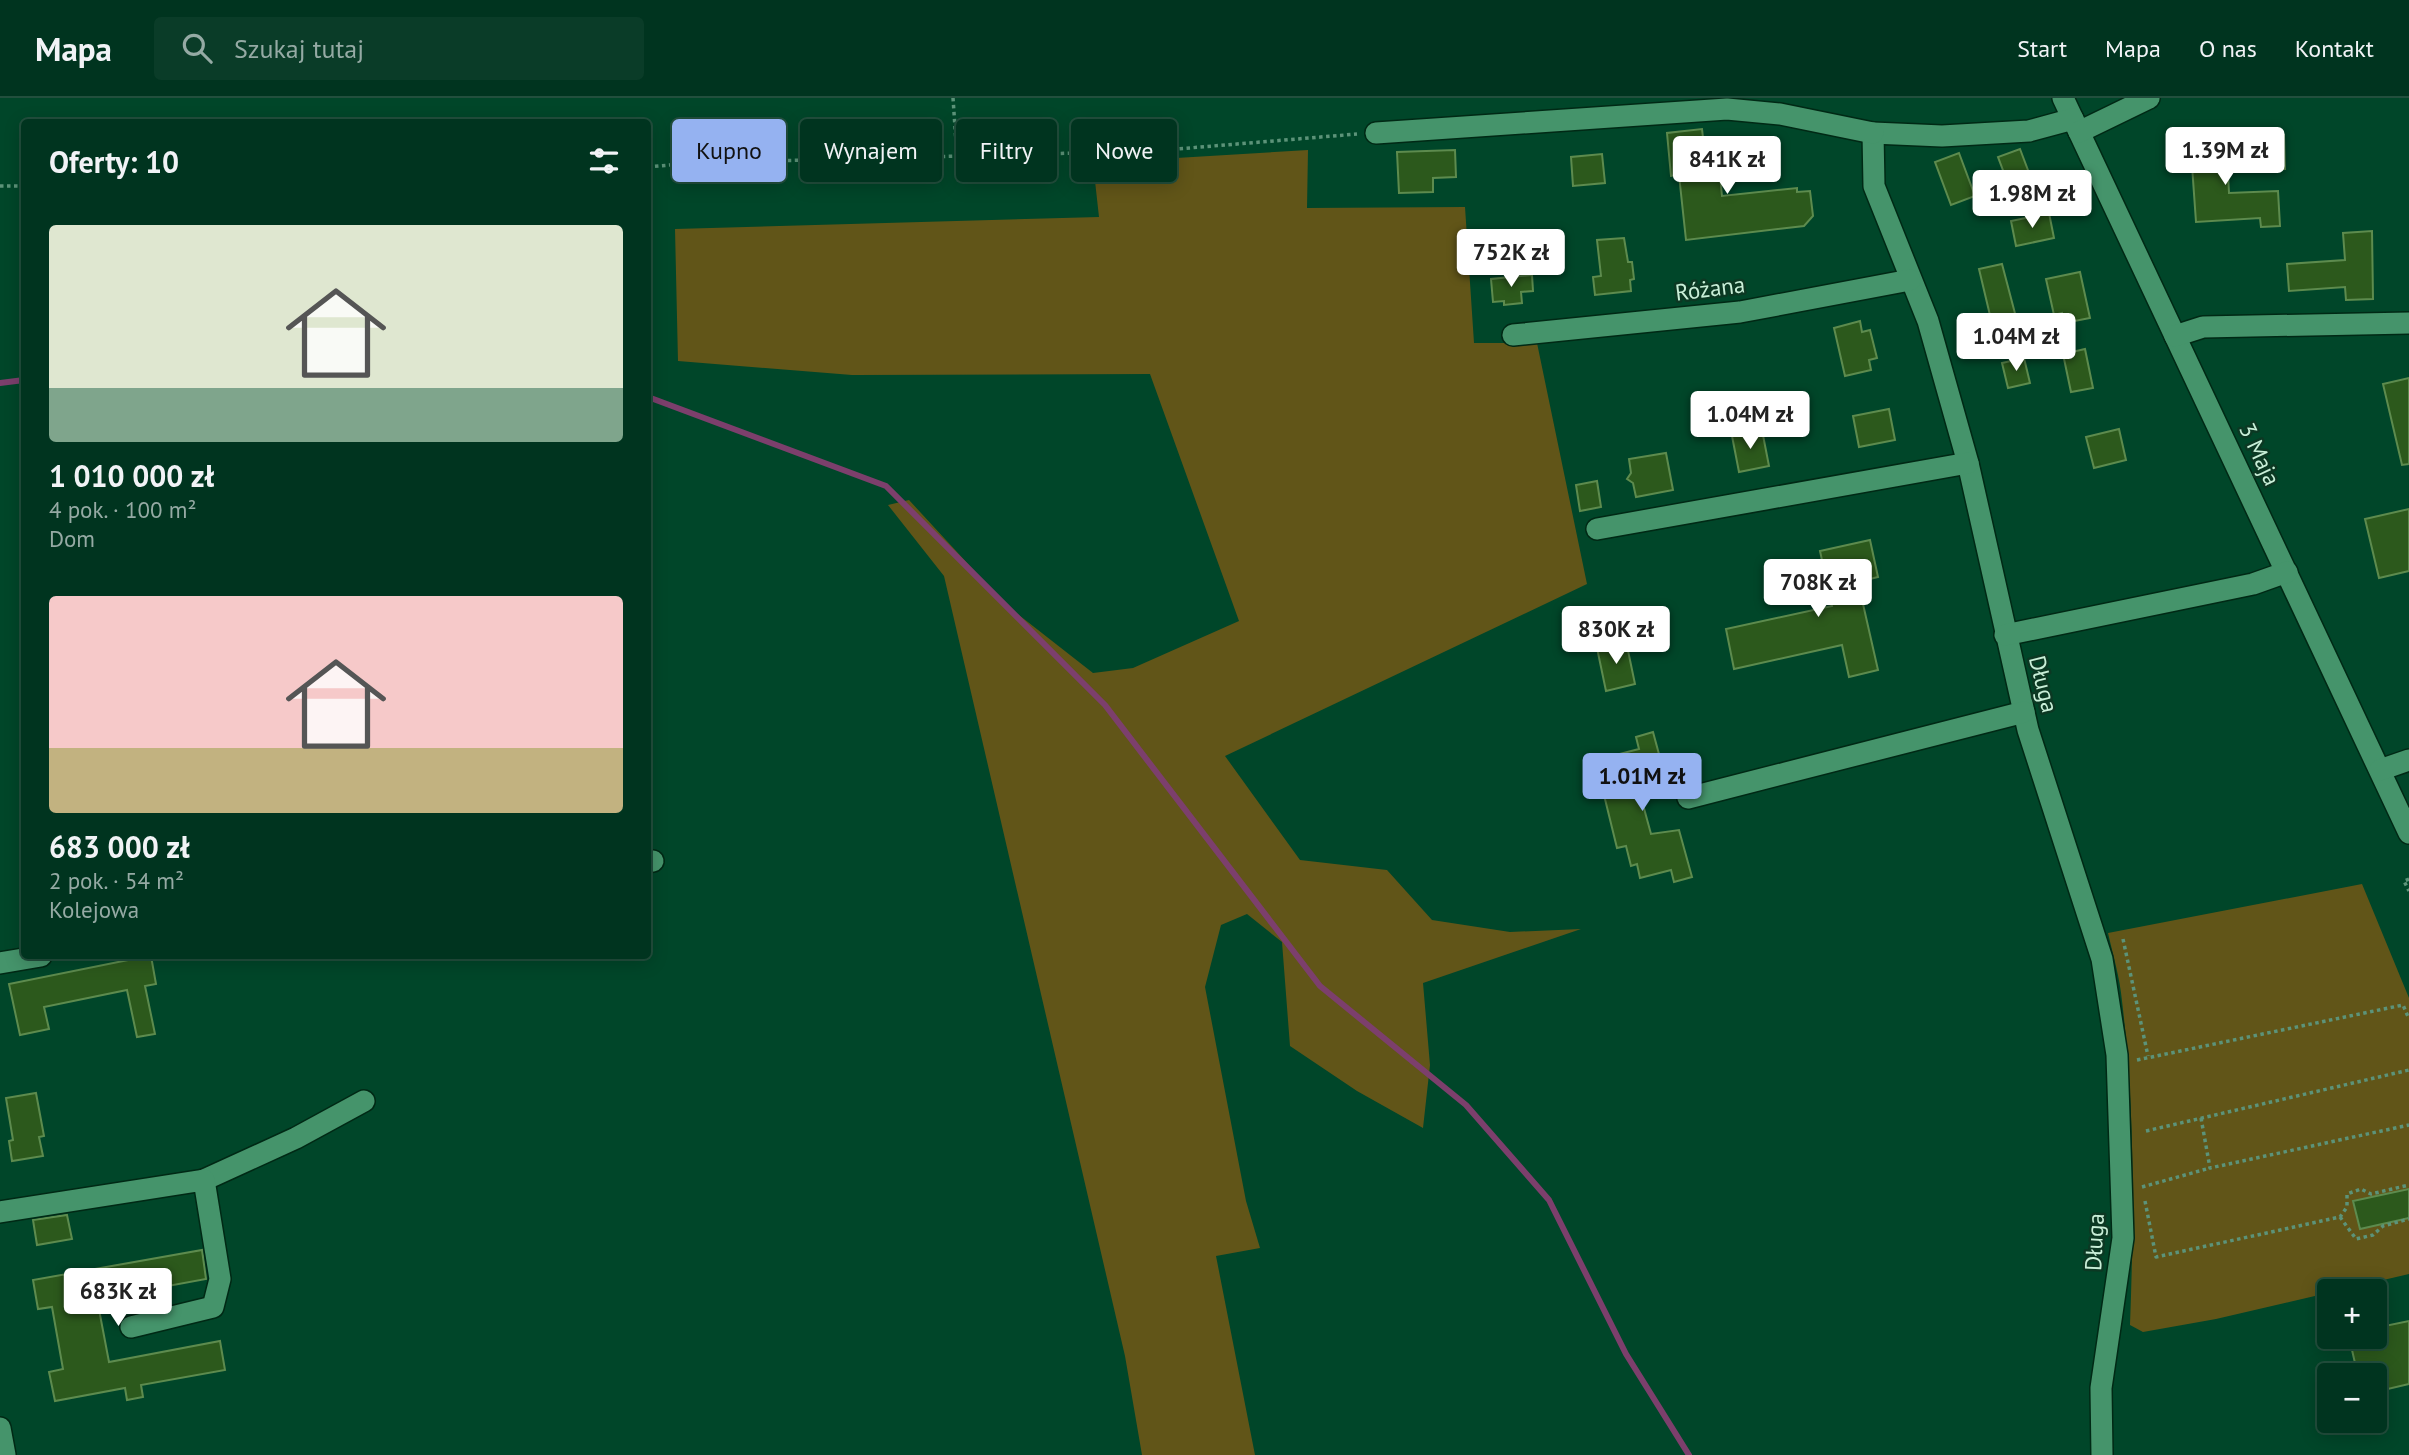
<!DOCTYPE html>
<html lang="pl">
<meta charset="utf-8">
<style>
:root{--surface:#00341f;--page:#0a3c28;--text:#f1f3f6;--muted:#95aaa4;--line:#224f3d;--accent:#95b2f1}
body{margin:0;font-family:"PT Sans",sans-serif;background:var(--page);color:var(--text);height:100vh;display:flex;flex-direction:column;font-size:26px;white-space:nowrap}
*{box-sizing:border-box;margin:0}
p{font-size:23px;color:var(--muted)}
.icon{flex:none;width:38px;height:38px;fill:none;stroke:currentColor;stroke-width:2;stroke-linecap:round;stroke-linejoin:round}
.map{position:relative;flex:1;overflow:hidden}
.panel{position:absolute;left:21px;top:21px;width:630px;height:840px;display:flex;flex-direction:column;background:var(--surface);border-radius:7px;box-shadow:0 4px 18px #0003,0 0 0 2px var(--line)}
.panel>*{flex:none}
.hud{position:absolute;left:672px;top:21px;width:665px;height:63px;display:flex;gap:14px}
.buttons{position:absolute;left:2317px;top:1181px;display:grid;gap:14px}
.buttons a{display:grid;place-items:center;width:70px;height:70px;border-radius:7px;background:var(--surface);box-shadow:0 4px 18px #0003,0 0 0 2px var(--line);font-size:35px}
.price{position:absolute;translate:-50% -60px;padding:0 16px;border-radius:7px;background:#fff;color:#222;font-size:23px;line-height:46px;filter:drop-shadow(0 2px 4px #0008)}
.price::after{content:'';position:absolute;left:50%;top:42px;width:21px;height:16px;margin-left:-10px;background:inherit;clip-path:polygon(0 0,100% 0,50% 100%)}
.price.on{background:var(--accent);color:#111}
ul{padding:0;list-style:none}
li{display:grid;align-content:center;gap:14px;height:371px;padding:0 28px}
li span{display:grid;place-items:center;height:217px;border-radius:7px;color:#555}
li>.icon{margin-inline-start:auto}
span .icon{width:126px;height:126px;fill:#fffc;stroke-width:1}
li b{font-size:30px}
h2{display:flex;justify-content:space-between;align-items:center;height:84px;padding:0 28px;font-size:30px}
.chip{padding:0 24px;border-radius:7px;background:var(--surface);box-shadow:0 4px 18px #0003,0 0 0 2px var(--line);font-size:24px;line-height:63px}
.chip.on{background:var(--accent);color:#111}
header{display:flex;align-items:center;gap:42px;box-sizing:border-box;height:98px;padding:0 35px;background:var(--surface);border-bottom:2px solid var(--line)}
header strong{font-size:33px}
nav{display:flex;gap:38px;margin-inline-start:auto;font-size:24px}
.search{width:490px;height:63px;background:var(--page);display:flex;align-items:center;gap:18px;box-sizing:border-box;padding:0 24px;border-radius:7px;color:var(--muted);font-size:26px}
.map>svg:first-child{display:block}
.green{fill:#615518}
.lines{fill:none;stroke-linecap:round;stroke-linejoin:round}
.stream{stroke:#7c3f6c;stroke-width:6}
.building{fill:#2c591c;stroke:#5d8b4e;stroke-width:2}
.minor-casing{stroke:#002915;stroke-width:24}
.path{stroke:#5c9379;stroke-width:3.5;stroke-dasharray:3.5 3.5;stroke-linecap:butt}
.minor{stroke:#45946b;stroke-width:21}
.labels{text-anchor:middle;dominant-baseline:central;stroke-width:5;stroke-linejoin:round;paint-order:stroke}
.street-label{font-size:23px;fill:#c9efd8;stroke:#0c3823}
</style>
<header>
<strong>Mapa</strong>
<div class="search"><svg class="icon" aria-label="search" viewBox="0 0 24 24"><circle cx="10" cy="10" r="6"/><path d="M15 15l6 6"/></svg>Szukaj tutaj</div>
<nav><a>Start</a><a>Mapa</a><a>O nas</a><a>Kontakt</a></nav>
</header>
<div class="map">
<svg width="2409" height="1357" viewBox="0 0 2409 1357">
<rect width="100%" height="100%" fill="#004629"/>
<g class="green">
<path d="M1308,52L1307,110L1465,109L1474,245H1537L1587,486L1225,658L1300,762L1387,772L1432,822L1510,834L1581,831L1423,885L1430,967L1423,1030L1357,993L1290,948L1282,844L1247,816L1221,827L1205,889L1246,1103L1260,1150L1216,1158L1255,1357H1142L1125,1258L944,478L888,407L909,402L1005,506L1093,575L1133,570L1239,523L1150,276L852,277L678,263L675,131L1099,119L1093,65Z"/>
<path d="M2362,786L2409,900V1176L2216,1221L2143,1234L2130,1227C2134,1119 2135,1010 2122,903C2120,880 2113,857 2108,835Z"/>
</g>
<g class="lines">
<g class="stream">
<path d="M0,285L24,282"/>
<path d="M648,299L886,388L1105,607L1320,888L1466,1007L1549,1102L1626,1256L1689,1357"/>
</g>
</g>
<g class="building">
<path d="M1702,31L1705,57L1718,56L1722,98L1797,90V94L1810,93L1813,118L1804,128L1686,142L1679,77L1671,78L1667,35Z"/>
<path d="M2226,36L2229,95L2278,93L2280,128L2261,129L2260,120L2196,124L2190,39Z"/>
<path d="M2284,37L2285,71L2265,72L2263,38Z"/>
<path d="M2020,51L2034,88L2012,96L1998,59Z"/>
<path d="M1455,52L1456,79L1433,80V94L1399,95L1397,54Z"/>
<path d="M1959,55L1975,98L1951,107L1935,64Z"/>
<path d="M1602,56L1605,85L1573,88L1571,59Z"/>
<path d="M2049,115L2054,140L2016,148L2011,123Z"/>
<path d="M2372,133L2373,201L2346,202L2345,189L2289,193L2287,166L2345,162L2343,135Z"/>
<path d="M1624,140L1628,164H1632L1634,181L1630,182L1631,193L1595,197L1593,179L1601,178L1597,142Z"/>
<path d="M2002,166L2017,223L1993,230L1979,171Z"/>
<path d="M2080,174L2090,220L2064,225L2062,215L2054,217L2046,181Z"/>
<path d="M1532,177L1533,193L1521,194L1522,205L1504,207V203L1493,204L1491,181Z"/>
<path d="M1860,223L1862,234L1870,232L1877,260L1869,262L1871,272L1845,278L1834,230Z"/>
<path d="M2085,251L2093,290L2071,294L2063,256Z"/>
<path d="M2024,260L2030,285L2008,290L2002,265Z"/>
<path d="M2409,280V366L2402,367L2383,286Z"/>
<path d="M1889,311L1895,342L1859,349L1853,318Z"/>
<path d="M2119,331L2126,362L2094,370L2086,339Z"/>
<path d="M1762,332L1769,368L1739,374L1732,338Z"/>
<path d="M1666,355L1673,392L1636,399L1633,385L1627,381L1631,375L1629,361Z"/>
<path d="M1597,383L1601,409L1580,413L1576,387Z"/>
<path d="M2409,411V473L2379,480L2365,421Z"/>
<path d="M1870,442L1878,479L1858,484L1878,572L1849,579L1842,547L1734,571L1726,531L1832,508L1820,453Z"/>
<path d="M1626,543L1635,586L1606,593L1597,550Z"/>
<path d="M1653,634L1666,682L1639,692L1651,736L1679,732L1692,779L1674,784L1671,772L1640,780L1637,766L1631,768L1626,748L1617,750L1604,697L1612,695L1606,674L1612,673L1608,659L1639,651L1636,639Z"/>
<path d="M148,858H151L156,886L145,888L155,936L137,939L127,892L44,909L49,931L20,937L9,886Z"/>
<path d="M36,995L44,1038L39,1039L43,1058L12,1063L9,1043L13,1042L6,1000Z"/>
<path d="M2409,1091V1120L2360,1131L2353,1103Z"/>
<path d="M67,1117L72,1141L37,1147L33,1122Z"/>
<path d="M202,1152L206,1181L97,1201L109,1264L220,1243L225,1272L141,1287L143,1299L127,1302L125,1290L55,1303L49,1274L63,1271L52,1209L38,1211L33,1182Z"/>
<path d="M2409,1223V1286L2375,1294V1278H2358L2349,1239H2375V1230Z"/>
</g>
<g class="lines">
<g class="minor-casing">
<g id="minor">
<path d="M2063,0L2409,735"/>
<path d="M2073,21L2029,33L1942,38L1873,35L1874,88L1928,223L1968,365L2028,632L2102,861L2117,957L2123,1140L2101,1290L2102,1357"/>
<path d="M2079,34L2149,0"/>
<path d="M1376,35L1727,11L1780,16L1873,35"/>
<path d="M1513,237L1740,214L1910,182"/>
<path d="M2175,238L2203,229L2409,225"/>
<path d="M1597,431L1968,365"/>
<path d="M2005,537L2253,486L2287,474"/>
<path d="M2380,672L2409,662"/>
<path d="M1688,700L2024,614"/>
<path d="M648,764L653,763"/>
<path d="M0,865L41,858"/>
<path d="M204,1082L296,1040L364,1003"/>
<path d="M0,1114L204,1082L220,1181L213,1209L131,1229"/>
<path d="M0,1330L5,1357"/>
</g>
</g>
<g class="path">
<path d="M953,0L957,59"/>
<path d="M648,69L692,65L1153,53L1357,36"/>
<path d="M0,88H24"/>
<path d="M2409,781L2404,783L2409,793"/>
<path d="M2123,841L2148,958"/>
<path d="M2137,962L2403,907L2409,921"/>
<path d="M2201,1020L2210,1070L2409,1027"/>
<path d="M2146,1033L2409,972"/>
<path d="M2142,1089L2210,1070"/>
<path d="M2145,1103L2156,1159L2340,1119L2347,1109V1096L2361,1091L2371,1096L2409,1087"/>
<path d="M2340,1119L2356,1141L2373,1137L2383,1128L2409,1121"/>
</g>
<use href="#minor" class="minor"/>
</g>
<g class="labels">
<g class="street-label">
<text transform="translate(1710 190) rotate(-7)">Różana</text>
<text transform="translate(2260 356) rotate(65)">3 Maja</text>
<text transform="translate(2044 586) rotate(76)">Długa</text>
<text transform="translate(2094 1144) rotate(-87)">Długa</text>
</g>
</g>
</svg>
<div class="buttons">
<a>+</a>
<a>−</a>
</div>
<b class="price" style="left:2225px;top:89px">1.39M zł</b>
<b class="price" style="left:1727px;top:98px">841K zł</b>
<b class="price" style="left:2032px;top:132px">1.98M zł</b>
<b class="price" style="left:1511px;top:191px">752K zł</b>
<b class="price" style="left:2016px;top:275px">1.04M zł</b>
<b class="price" style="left:1750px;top:353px">1.04M zł</b>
<b class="price" style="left:1818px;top:521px">708K zł</b>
<b class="price" style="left:1616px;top:568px">830K zł</b>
<b class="price on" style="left:1642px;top:715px">1.01M zł</b>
<b class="price" style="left:118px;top:1230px">683K zł</b>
<div class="hud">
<a class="chip on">Kupno</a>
<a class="chip">Wynajem</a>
<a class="chip">Filtry</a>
<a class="chip">Nowe</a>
</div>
<section class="panel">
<h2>Oferty: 10<svg class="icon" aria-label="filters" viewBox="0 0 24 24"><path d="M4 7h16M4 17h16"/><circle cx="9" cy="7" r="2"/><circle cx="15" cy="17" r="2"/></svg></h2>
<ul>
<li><span style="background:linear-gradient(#dfe7d0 75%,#7fa58c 0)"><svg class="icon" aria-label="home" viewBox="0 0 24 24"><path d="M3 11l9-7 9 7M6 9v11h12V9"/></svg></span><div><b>1 010 000 zł</b><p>4 pok. · 100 m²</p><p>Dom</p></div></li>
<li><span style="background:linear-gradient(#f6c9c9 70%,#c2b280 0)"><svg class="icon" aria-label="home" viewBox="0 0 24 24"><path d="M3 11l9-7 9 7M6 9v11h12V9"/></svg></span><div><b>683 000 zł</b><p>2 pok. · 54 m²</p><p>Kolejowa</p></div></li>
</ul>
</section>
</div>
